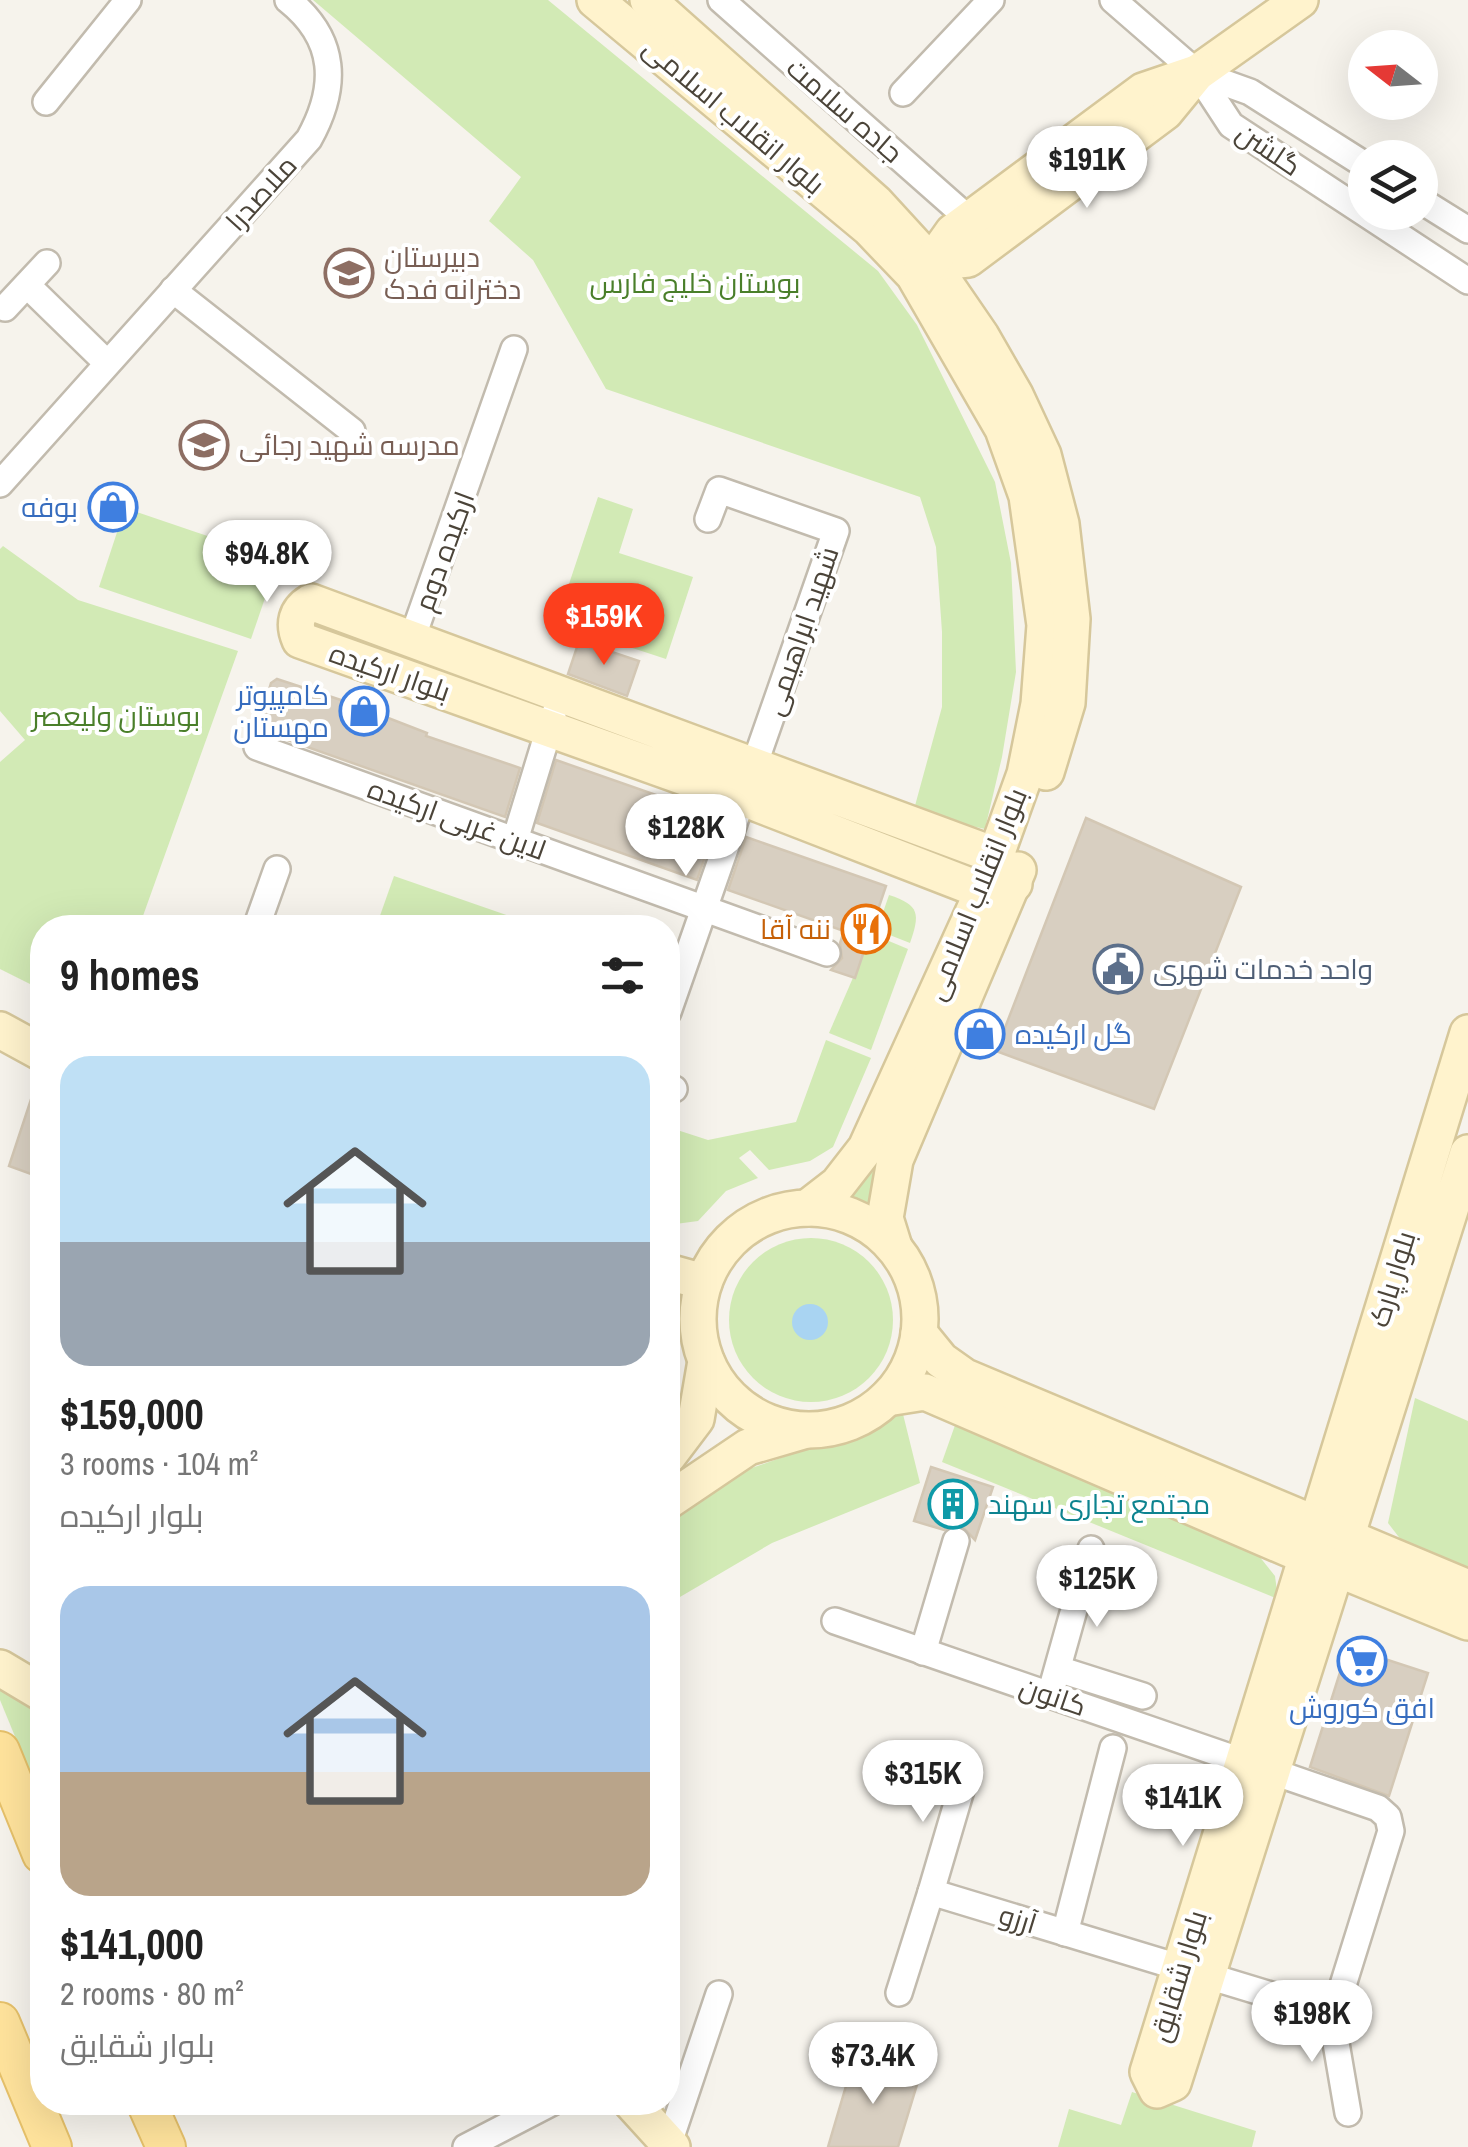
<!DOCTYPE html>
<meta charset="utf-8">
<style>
:root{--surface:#fff;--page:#f6f6f6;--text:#222;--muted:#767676;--accent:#fc3f1d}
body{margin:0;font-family:"Archivo Narrow",Cairo,sans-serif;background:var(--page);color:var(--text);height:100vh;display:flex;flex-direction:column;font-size:38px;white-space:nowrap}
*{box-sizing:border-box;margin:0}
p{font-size:32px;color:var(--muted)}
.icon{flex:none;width:55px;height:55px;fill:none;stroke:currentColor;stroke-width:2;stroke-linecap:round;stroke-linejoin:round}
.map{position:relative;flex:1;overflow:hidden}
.side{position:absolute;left:30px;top:915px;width:650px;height:1200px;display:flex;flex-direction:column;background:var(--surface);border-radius:40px;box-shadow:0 10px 40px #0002}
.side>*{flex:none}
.needle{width:65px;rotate:287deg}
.fabs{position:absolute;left:1348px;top:30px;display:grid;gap:20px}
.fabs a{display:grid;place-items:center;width:90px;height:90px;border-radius:50%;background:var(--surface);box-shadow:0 10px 40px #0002;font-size:50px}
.price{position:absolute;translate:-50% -85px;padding:0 22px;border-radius:35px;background:#fff;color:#222;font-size:32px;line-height:65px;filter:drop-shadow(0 2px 5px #0008)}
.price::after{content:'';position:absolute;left:50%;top:60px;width:30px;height:22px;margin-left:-15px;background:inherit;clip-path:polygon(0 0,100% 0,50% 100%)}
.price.on{background:var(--accent);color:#fff}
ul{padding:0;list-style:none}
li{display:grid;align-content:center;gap:20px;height:530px;padding:0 30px}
li span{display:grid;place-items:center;height:310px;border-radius:30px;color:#555}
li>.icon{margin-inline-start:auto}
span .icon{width:180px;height:180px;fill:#fffc;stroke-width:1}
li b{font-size:42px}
h2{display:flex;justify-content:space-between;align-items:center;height:120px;padding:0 30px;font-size:42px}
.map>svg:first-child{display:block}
.green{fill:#d2eab5}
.water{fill:#a9d4f2}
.building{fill:#d8cfc1;stroke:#d3c7b4;stroke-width:2.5}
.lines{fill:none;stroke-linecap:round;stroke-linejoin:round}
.street-casing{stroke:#c2bbae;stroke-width:30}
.secondary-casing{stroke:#d6c79b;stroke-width:40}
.primary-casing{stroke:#e6c16a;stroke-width:42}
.street{stroke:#fff;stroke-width:25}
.secondary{stroke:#fff3cd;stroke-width:35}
.primary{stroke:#ffe39c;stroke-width:38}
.labels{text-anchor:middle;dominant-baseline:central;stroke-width:8;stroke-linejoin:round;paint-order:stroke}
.street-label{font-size:28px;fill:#4b4439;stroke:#fff}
.education-label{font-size:28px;fill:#785e54;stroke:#fff;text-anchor:start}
.park-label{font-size:28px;fill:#4a7f2a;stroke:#fff}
.shop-label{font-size:28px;fill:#366cbe;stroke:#fff;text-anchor:end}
.food-label{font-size:28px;fill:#c56008;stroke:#fff;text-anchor:end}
.service-label{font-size:28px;fill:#4e5e75;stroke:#fff;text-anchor:start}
.culture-label{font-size:28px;fill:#0d838f;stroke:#fff;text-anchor:start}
</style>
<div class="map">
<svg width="1468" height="2147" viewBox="0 0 1468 2147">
<rect width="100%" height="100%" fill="#f6f3ec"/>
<g class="green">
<path d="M313,0H548L878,271L917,325L995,482L1011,563L1016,672L1002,757L985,829L913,813L942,707V632L936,547L920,497L606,389L533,260L489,221L521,177Z"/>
<path d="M598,497L633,509L619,553L693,577L666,659L556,623Z"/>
<path d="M125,508L278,560L251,639L99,587Z"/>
<path d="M3,546L78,600L238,651L139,927L42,928V990L0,969V762L25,740L0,711V549Z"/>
<path d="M394,876L541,927H376Z"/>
<path d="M889,895C920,905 920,914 910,943L877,930Z"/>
<path d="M872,934L908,949L871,1050L829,1033Z"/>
<path d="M826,1040L871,1058L833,1147L810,1161L769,1170L750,1150L739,1158L758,1178L726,1191L698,1221L668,1225V1127L708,1140L796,1122Z"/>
<path d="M871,1157L883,1162L873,1215L836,1201Z"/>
<circle cx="811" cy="1320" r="82"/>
<path d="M1415,1398L1468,1421V1571L1405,1545L1388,1523Z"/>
<path d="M901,1406L920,1483L772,1543L668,1604V1523L746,1470L843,1436Z"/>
<path d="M959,1414L1247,1541L1275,1576L1278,1599L942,1462Z"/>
<path d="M0,1689L42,1706V1802L0,1700Z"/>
<path d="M1132,2092L1256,2131L1252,2147H1058L1069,2109L1121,2125Z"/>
</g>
<circle class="water" cx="810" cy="1322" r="18"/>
<g class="building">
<path d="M579,641L639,661L627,696L568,674Z"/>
<path d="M277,679L347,702L427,733L426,736L520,768L505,817L262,731L258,726L271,683Z"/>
<path d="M556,760L719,817L697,880L537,823Z"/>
<path d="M1086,818L1241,887L1154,1109L996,1051Z"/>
<path d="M746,837L886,886L855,978L831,970L842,958L840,943L844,931L728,890Z"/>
<path d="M39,1075L42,1076V1178L9,1166Z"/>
<path d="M931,1467L993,1487L975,1540L962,1526H951L944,1530L914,1521Z"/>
<path d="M1348,1647L1428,1673L1389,1796L1310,1767Z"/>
<path d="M854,2059L919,2078L898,2147H828Z"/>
</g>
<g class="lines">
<g class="street-casing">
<g id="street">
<path d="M721,0L970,220"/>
<path d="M1113,0L1197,73L1231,125L1468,281"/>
<path d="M1197,73L1250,92L1365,165"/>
<path d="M903,93L991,0"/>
<path d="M46,102L128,0"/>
<path d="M1420,200L1468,230"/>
<path d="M27,285L107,363"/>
<path d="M173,290L352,431"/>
<path d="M5,308L47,263"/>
<path d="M0,484L309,139C338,87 337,39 288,0"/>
<path d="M412,639L514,349"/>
<path d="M257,747L827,953"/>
<path d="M515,840L553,716"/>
<path d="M256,928L277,869"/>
<path d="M668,1012L836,531L719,490L708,519"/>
<path d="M668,1086L674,1089"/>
<path d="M835,1621L1378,1808L1388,1817L1391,1831L1339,1998L1330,2008L1317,2009L931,1892L899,1993"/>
<path d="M923,1652L956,1541"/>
<path d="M1058,1669L1143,1696"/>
<path d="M1050,1695L1091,1549"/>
<path d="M931,1892L966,1773"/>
<path d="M1065,1933L1113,1748"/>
<path d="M1330,2008L1348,2113"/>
<path d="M669,2143L719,1994"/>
<path d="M466,2147L553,2102"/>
</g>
</g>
<g class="secondary-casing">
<g id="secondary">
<path d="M595,0L869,228L914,275L1003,429L1027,496L1045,625L1039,704L1025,774L983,891L866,1148L838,1184L807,1208"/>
<path d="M648,0L876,203L931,263L981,336L1015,395L1043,455L1061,524L1072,619L1067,703L1046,772"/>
<path d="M931,263L968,259L1165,112L1197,73L1300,0"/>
<path d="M921,270L931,263L953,232L1143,91L1196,73"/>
<path d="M311,602L997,856L1014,884L983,891L743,798L300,640C293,624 296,611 311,602Z"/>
<path d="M0,1030L42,1053"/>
<path d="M1468,1033L1148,2072L1157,2090L1173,2083L1468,1153"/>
<circle cx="809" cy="1319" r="111"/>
<path d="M894,1247L885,1218L895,1160L1018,870"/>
<path d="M668,1272L704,1282"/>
<path d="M919,1333L941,1360L965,1377L1468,1588"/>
<path d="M887,1398L925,1392L1306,1556L1468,1622"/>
<path d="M668,1456L696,1419L706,1361"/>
<path d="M668,1501L748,1447L803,1431"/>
<path d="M0,1668L42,1693"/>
<path d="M631,2102L672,2147"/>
</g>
</g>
<g class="primary-casing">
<g id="primary">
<path d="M0,1751L42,1854"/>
<path d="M0,2022L52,2147"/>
<path d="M146,2102L166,2147"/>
</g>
</g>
<use href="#street" class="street"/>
<use href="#secondary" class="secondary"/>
<use href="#primary" class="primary"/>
</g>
<defs>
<g id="school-ring" transform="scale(2.5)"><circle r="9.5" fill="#fff" stroke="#8d6e63" stroke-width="1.5"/><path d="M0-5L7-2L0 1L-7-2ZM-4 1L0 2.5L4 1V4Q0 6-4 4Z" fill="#8d6e63"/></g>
<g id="shop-ring" transform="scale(2.5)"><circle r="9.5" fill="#fff" stroke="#3f7fe0" stroke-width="1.5"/><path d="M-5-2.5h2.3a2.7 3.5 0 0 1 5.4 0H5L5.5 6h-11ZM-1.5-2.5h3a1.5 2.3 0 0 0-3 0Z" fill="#3f7fe0"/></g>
<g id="restaurant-ring" transform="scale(2.5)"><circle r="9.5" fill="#fff" stroke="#e8710a" stroke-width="1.5"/><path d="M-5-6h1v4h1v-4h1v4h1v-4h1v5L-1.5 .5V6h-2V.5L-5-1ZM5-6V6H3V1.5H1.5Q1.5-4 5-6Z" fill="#e8710a"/></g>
<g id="civic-ring" transform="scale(2.5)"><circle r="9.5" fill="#fff" stroke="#5c6f8a" stroke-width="1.5"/><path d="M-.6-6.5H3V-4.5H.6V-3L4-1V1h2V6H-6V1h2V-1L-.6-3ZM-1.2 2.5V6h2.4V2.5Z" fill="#5c6f8a"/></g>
<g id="building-ring" transform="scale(2.5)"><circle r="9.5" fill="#fff" stroke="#0f9aa8" stroke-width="1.5"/><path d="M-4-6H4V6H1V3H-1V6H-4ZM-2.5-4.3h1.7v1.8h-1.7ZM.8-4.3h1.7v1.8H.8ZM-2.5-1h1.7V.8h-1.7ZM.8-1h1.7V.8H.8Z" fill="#0f9aa8"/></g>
<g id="supermarket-ring" transform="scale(2.5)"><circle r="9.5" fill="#fff" stroke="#3f7fe0" stroke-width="1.5"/><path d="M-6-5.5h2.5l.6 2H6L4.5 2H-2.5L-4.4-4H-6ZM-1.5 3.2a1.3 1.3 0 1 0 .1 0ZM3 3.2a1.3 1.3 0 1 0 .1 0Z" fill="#3f7fe0"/></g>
</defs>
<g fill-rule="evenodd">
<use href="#school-ring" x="349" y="273"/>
<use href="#school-ring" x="204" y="445"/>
<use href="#shop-ring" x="113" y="507"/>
<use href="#shop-ring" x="364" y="711"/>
<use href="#restaurant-ring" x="866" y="929"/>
<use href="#civic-ring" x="1118" y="969"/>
<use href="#shop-ring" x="980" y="1034"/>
<use href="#building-ring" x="953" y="1504"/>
<use href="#supermarket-ring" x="1362" y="1661"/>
</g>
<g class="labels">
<g class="street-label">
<text transform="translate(845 110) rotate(41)">جاده سلامت</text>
<text transform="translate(734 116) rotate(40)">بلوار انقلاب اسلامی</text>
<text transform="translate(1269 149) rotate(34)">گلشن</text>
<text transform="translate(261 193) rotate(-48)">ملاصدرا</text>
<text transform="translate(444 551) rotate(-70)">ارکیده دوم</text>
<text transform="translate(801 631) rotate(-71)">شهید ابراهیمی</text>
<text transform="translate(390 672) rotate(19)">بلوار ارکیده</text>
<text transform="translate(457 819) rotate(20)">لاین غربی ارکیده</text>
<text transform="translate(976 894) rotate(-68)">بلوار انقلاب اسلامی</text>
<text transform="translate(1392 1279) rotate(-73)">بلوار پارک</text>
<text transform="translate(1053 1696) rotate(19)">کانون</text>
<text transform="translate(1018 1919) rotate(17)">آرزو</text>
<text transform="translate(1178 1976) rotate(-73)">بلوار شقایق</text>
</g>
<g class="education-label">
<text x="384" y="257">دبیرستان<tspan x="384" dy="32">دخترانه فدک</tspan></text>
<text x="239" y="445">مدرسه شهید رجائی</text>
</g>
<g class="park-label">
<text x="695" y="283">بوستان خلیج فارس</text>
<text x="116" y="716">بوستان ولیعصر</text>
</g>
<g class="shop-label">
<text x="78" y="507">بوفه</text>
<text x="329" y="695">کامپیوتر<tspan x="329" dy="32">مهستان</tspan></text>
<text x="1015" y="1034" text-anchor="start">گل ارکیده</text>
<text x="1362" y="1708" text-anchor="middle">افق کوروش</text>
</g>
<g class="food-label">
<text x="831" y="929">ننه آقا</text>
</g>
<g class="service-label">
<text x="1153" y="969">واحد خدمات شهری</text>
</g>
<g class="culture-label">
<text x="988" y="1504">مجتمع تجاری سهند</text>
</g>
</g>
</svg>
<div class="fabs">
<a><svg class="needle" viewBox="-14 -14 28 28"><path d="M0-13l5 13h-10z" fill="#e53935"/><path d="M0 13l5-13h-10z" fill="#767676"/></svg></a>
<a><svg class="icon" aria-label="layers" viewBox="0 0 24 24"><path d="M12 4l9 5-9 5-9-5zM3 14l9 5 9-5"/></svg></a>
</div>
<b class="price" style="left:1087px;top:211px">$191K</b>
<b class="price" style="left:267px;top:605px">$94.8K</b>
<b class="price on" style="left:604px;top:668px">$159K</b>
<b class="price" style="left:686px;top:879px">$128K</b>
<b class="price" style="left:1097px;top:1630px">$125K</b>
<b class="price" style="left:923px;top:1825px">$315K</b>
<b class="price" style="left:1183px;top:1849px">$141K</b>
<b class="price" style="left:1312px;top:2065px">$198K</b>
<b class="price" style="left:873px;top:2107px">$73.4K</b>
<section class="side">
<h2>9 homes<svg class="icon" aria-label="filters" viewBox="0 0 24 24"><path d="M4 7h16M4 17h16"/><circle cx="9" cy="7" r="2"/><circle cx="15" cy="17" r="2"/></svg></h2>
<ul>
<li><span style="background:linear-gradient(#bfe0f5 60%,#9aa5b1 0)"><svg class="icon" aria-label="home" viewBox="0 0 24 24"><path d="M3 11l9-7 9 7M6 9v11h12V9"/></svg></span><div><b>$159,000</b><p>3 rooms · 104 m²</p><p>بلوار ارکیده</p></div></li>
<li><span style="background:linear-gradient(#a9c7e8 60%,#b9a48a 0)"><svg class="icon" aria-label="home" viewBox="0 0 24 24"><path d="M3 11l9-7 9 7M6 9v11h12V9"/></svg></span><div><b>$141,000</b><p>2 rooms · 80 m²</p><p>بلوار شقایق</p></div></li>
</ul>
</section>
</div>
